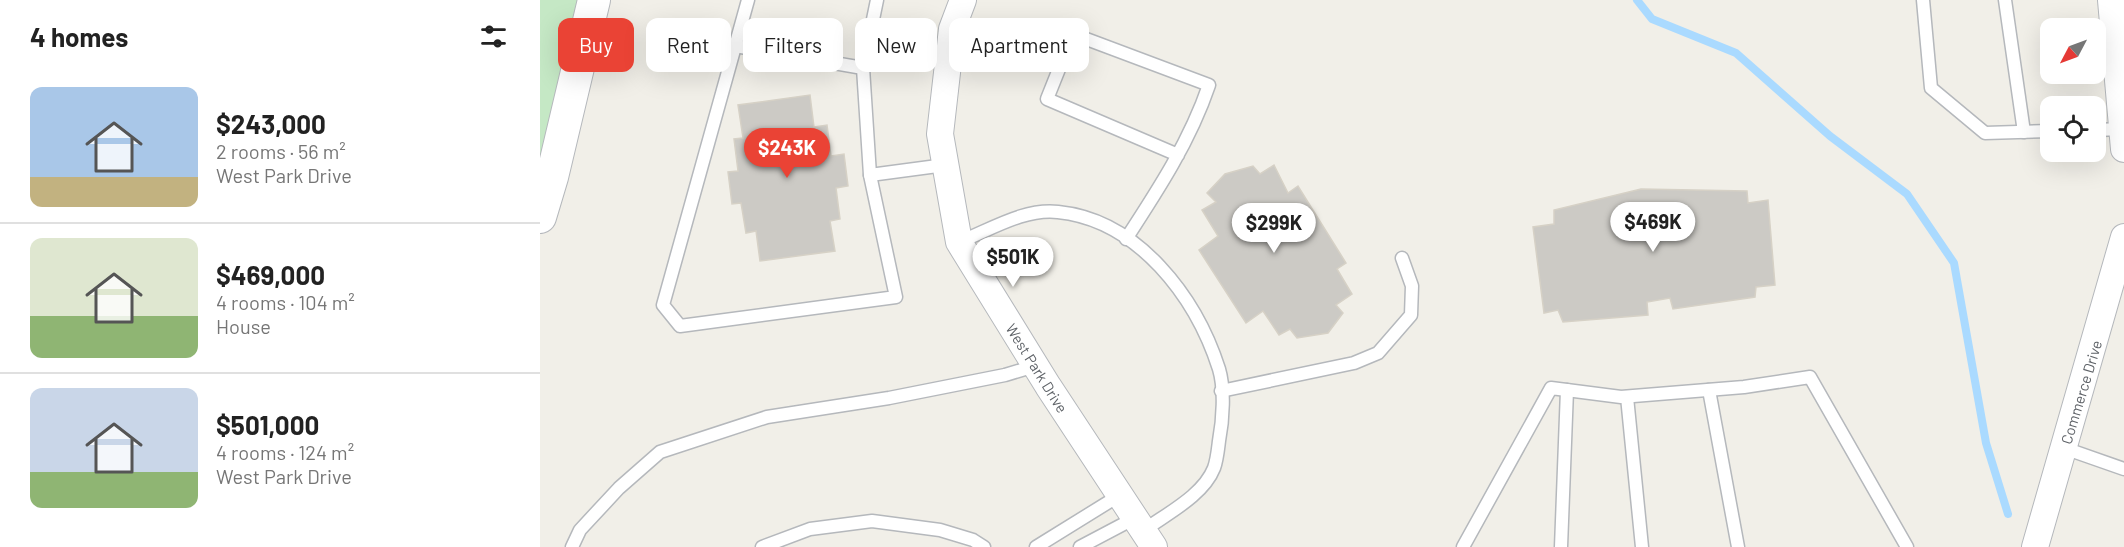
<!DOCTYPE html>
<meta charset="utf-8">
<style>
:root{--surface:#fff;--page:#f2f2f2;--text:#222;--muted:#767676;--line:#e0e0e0;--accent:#ea4335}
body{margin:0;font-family:Barlow,sans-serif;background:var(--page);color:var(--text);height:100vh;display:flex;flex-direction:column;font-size:22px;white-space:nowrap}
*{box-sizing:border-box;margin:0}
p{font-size:20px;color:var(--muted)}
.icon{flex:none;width:33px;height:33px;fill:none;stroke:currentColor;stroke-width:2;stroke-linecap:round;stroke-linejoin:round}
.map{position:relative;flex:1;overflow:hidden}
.drawer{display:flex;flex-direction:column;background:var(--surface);width:540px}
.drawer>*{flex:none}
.hud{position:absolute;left:18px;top:18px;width:570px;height:54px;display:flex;gap:12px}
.needle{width:39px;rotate:229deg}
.buttons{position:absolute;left:1500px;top:18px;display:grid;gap:12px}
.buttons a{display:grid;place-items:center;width:66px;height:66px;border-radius:12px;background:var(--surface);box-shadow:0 6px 24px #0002;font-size:30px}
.price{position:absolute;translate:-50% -51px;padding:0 14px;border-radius:21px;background:#fff;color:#222;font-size:20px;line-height:39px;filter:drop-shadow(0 2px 3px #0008)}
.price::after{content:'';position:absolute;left:50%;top:36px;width:18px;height:14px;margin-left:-9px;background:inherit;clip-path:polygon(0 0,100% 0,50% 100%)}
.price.current{background:var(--accent);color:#fff}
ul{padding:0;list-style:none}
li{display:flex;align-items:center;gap:18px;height:150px;padding:0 30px}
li+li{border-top:2px solid var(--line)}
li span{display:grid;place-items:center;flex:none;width:168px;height:120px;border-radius:12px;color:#555}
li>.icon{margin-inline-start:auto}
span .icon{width:72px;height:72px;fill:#fffc;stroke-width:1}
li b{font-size:26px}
h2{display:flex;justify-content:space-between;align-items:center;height:72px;padding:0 30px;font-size:26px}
.tag{padding:0 21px;border-radius:12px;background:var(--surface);box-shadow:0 6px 24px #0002;font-size:21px;line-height:54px}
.tag.current{background:var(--accent);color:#fff}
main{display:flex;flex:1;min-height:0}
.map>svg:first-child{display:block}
.green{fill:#c5e8c5}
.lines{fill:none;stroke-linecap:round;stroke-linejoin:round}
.stream{stroke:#aadaff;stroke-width:8}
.building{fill:#cccac5;stroke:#d6d1c6;stroke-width:1.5}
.service-casing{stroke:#b5b8bc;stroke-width:15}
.minor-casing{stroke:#b5b8bc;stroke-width:28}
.tertiary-casing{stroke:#b5b8bc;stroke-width:34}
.service{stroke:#fff;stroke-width:12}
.minor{stroke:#fff;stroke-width:26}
.tertiary{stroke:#fff;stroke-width:32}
.labels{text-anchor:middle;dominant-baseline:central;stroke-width:4.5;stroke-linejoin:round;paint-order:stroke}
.street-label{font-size:15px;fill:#5f6368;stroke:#fff}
</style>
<main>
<section class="drawer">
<h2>4 homes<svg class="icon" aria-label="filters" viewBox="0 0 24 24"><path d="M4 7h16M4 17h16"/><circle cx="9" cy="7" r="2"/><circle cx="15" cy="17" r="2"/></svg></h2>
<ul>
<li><span style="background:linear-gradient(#a9c7e8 75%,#c2b280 0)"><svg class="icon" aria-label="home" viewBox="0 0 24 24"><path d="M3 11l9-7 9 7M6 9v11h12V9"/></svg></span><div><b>$243,000</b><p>2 rooms · 56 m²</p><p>West Park Drive</p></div></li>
<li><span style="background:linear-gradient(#dfe7d0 65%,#8fb573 0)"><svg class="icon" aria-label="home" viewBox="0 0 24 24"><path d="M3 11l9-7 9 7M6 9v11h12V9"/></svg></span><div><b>$469,000</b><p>4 rooms · 104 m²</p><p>House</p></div></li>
<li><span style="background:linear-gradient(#c9d6e8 70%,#8fb573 0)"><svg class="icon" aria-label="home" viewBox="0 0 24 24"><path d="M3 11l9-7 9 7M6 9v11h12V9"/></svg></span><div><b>$501,000</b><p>4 rooms · 124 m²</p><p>West Park Drive</p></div></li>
</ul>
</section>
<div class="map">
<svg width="1584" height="547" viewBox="0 0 1584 547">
<rect width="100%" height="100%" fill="#f1efe8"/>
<path class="green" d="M0,0H54L0,223Z"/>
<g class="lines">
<path class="stream" d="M1097,0L1112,19L1196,53L1290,136L1367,194L1414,263L1446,443L1468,514"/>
</g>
<g class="building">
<path d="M270,95L274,127L287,125L291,156L304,154L308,186L296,188L300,219L290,221L295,251L220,261L216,231L206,233L201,203L192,204L188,172L198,171L194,139L203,138L198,105Z"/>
<path d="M734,165L748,193L758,186L806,263L797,269L812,294L796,305L803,313L788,333L757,338L750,329L739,335L723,311L706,323L659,250L678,236L662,210L676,202L667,193L685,174L713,166L720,174Z"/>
<path d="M1101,189L1207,191L1208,203L1228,200L1235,285L1216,287L1215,297L1133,309L1130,298L1107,302L1108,315L1023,322L1018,310L1004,313L993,227L1014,224V210Z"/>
</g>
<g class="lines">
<g class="service-casing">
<g id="service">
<path d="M208,0L123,305L140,326L356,297L330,175L323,68L337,0"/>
<path d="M1383,0L1391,88L1445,133L1510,131"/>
<path d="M1465,0L1484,132"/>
<path d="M195,46L323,68"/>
<path d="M1556,130L1582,129"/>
<path d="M330,175L405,165"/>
<path d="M586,239C618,190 650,141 669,85L533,34L507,99L638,155"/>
<path d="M419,242C450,230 484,208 518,212C598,220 656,297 679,369C685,389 683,420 679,441C678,449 677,460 674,468C663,496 626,514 603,531"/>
<path d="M1169,390L1198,547"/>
<path d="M681,391L814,363L838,353L871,315L872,286L862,258"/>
<path d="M1087,397L1102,547"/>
<path d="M1524,448L1584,469"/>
<path d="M32,547L40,530L79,488L120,452L227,417L349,398L465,375L495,366"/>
<path d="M222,547L270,529L332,521L400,530L433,540L444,547"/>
<path d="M496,547L580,495"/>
<path d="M540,547L595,518"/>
<path d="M923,547L1011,388L1081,397L1204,387L1270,377L1367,547"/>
<path d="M1021,547L1027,390"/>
</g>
</g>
<g class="minor-casing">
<g id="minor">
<path d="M423,0L412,29L400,134L419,242L508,386L614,547"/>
<path d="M1571,0L1584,149"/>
<path d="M1495,547L1584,237"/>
</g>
</g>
<g class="tertiary-casing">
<path id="tertiary" d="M0,217L12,177L54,0"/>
</g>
<use href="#service" class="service"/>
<use href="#minor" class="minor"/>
<use href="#tertiary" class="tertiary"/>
</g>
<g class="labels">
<g class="street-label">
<text transform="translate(497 368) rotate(58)">West Park Drive</text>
<text transform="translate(1541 392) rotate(-73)">Commerce Drive</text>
</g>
</g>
</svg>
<div class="buttons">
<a><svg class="needle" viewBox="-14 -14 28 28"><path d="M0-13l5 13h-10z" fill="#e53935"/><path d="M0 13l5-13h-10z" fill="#767676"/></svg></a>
<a><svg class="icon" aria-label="locate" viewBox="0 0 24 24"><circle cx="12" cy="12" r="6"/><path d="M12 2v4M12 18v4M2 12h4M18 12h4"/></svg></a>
</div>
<b class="price current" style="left:247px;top:179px">$243K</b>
<b class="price" style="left:1113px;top:253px">$469K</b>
<b class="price" style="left:734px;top:254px">$299K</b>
<b class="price" style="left:473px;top:288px">$501K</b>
<div class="hud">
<a class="tag current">Buy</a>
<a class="tag">Rent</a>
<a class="tag">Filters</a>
<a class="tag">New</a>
<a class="tag">Apartment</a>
</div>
</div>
</main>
